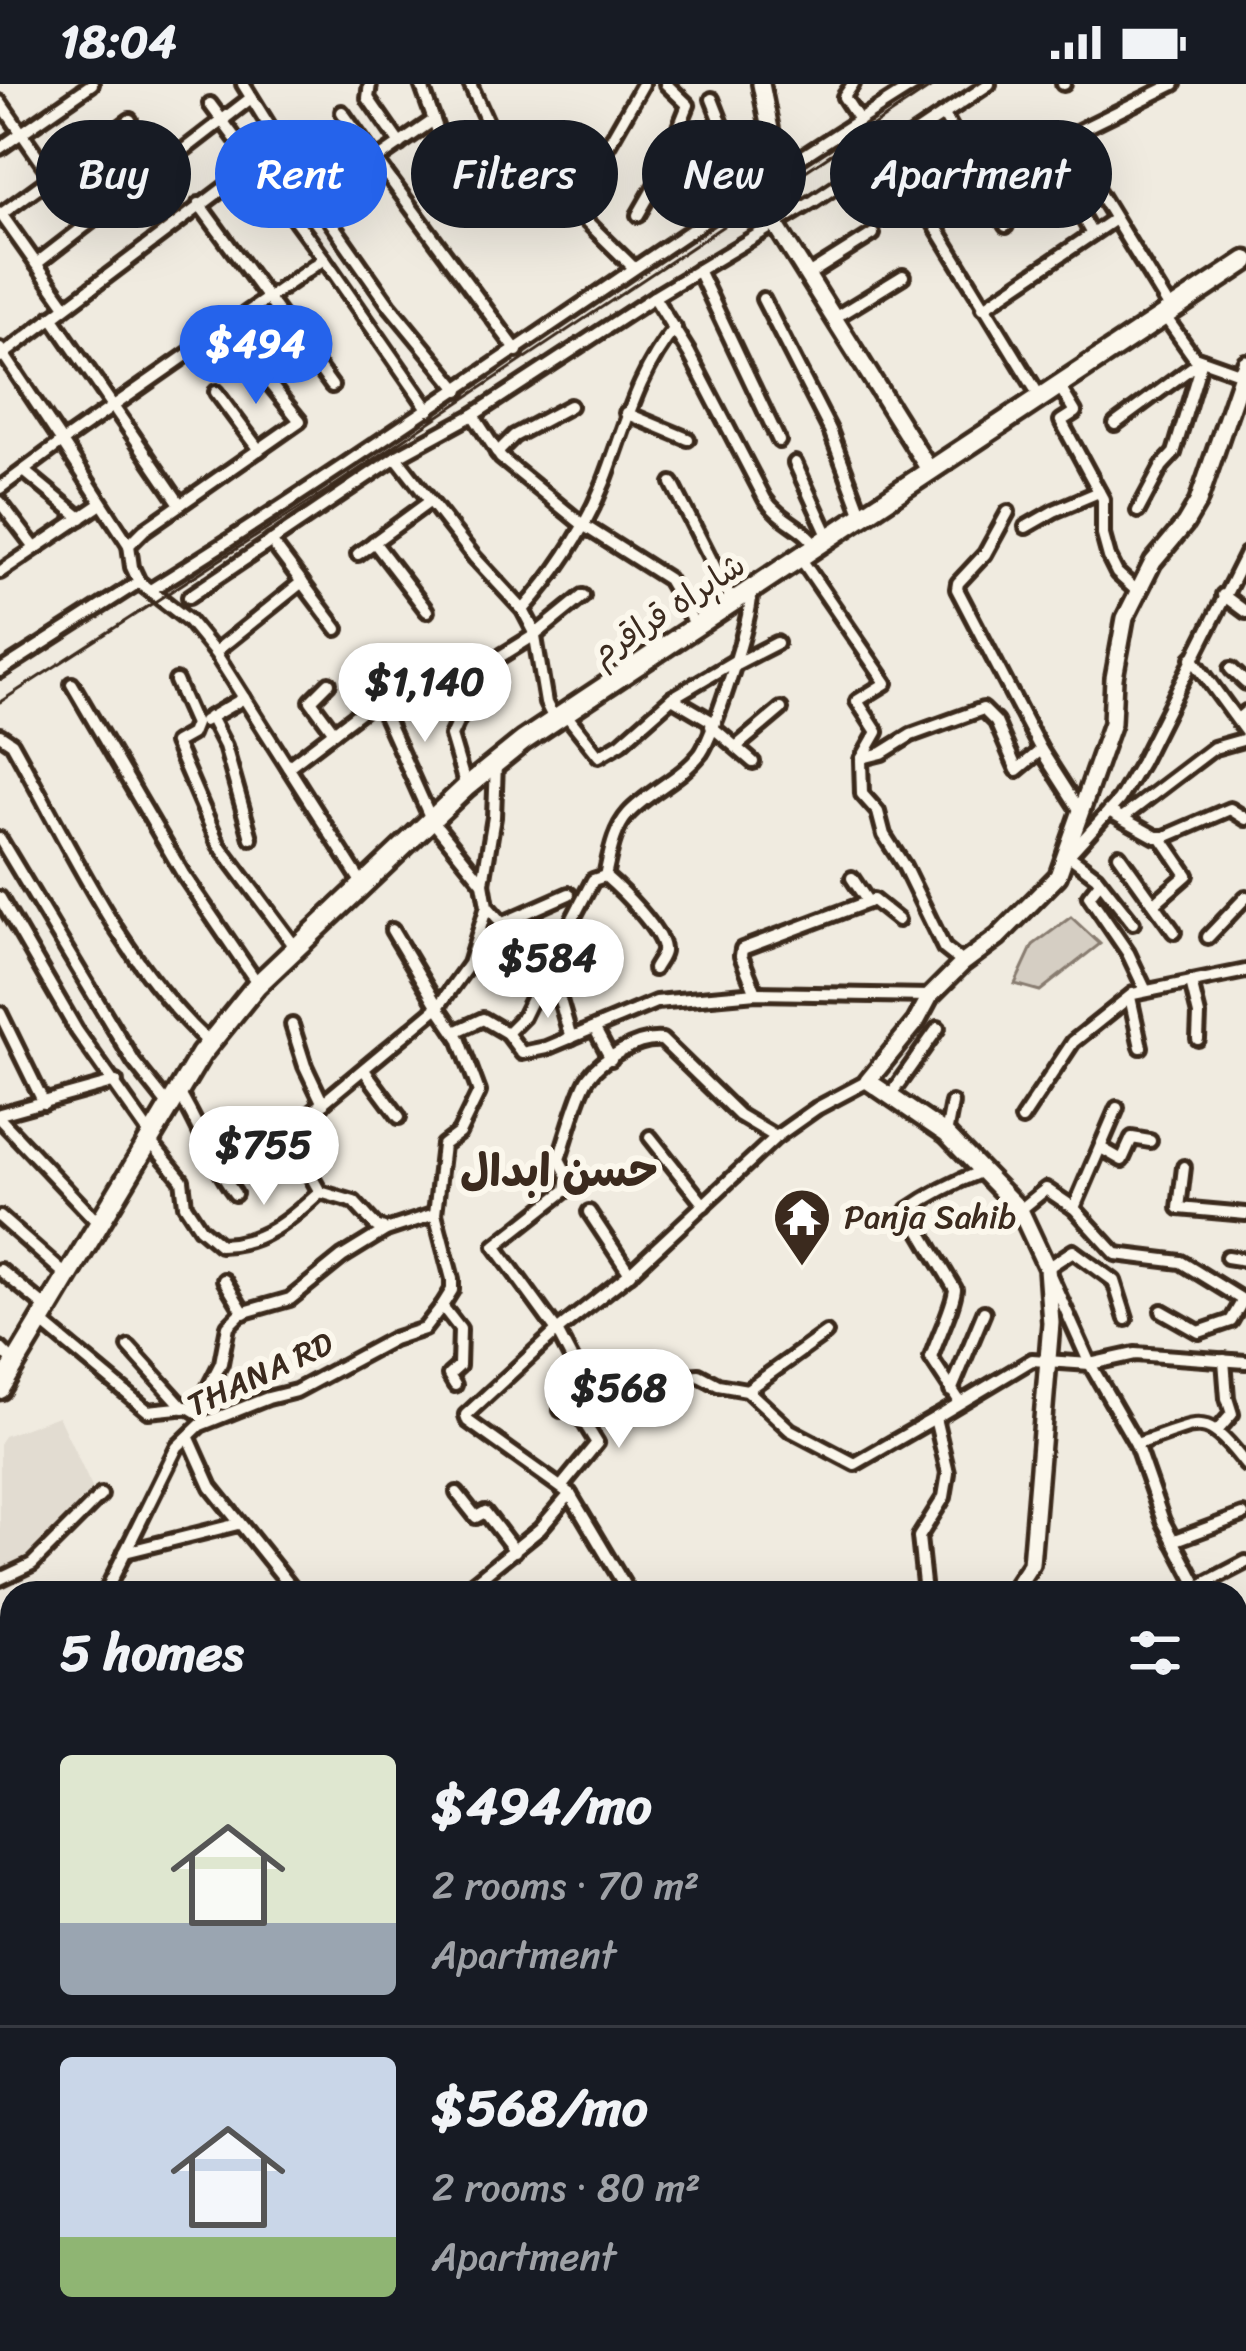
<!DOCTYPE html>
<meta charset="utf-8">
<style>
:root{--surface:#171b24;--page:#242831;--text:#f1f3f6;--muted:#9ea1a6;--line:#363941;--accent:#2563eb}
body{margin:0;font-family:Sriracha,"Playpen Sans Arabic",sans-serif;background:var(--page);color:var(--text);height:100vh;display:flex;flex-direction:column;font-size:45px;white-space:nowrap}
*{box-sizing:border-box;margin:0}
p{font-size:39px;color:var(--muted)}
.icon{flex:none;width:66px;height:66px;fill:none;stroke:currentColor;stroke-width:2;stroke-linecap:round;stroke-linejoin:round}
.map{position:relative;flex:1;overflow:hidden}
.panel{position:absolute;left:0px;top:1497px;width:1248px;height:771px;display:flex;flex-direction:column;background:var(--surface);border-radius:36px 36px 0 0;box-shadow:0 12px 48px #0002}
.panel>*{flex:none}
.top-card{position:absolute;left:36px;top:36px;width:1176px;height:108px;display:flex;gap:24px}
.price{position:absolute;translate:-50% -102px;padding:0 27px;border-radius:42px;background:#fff;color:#222;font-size:39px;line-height:78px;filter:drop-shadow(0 3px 6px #0008)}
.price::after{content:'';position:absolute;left:50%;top:72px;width:36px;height:27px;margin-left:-18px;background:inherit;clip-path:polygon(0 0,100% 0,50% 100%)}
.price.current{background:var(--accent);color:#fff}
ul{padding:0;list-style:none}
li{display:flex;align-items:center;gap:36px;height:300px;padding:0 60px}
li+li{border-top:3px solid var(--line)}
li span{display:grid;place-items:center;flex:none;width:336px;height:240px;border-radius:12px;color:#555}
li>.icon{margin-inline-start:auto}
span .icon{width:144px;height:144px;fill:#fffc;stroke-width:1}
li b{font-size:51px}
h2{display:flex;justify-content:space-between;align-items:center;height:144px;padding:0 60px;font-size:51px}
.pill{padding:0 42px;border-radius:54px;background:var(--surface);box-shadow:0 12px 48px #0002;font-size:42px;line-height:108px}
.pill.current{background:var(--accent);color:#fff}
.status{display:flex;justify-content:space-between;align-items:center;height:84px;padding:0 60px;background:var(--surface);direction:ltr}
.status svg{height:33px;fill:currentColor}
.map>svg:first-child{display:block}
.built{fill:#e2dcd1}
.green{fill:#d5cec3;stroke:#887c70;stroke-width:3}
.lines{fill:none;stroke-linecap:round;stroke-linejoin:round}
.street-casing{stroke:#3b2a1e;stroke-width:20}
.secondary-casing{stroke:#3b2a1e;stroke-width:24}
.highway-casing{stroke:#3b2a1e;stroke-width:27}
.street{stroke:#fbf7ec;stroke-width:10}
.secondary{stroke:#fbf7ec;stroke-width:15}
.highway{stroke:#fbf7ec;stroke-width:18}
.rail{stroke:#3b2a1e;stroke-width:3}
.labels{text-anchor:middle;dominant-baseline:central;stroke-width:12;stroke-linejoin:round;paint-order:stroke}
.street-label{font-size:33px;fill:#3b2a1e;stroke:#fbf7ec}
.poi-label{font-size:33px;fill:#3b2a1e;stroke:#fbf7ec;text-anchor:start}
.district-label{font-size:45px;font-weight:bold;fill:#3b2a1e;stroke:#fbf7ec}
</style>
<div class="status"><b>18:04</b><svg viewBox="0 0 49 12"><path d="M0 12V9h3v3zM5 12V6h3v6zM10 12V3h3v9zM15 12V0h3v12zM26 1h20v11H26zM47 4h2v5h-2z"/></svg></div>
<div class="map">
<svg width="1246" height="2267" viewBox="0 0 1246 2267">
<rect width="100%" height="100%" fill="#f0ebe0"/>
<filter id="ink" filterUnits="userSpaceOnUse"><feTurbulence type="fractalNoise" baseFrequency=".00833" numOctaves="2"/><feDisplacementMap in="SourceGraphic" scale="24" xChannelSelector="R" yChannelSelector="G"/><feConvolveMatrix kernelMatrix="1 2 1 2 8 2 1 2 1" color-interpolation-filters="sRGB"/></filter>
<g filter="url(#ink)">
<g class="built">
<path d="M58,1332L96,1412L26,1479L0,1491V1358L4,1352Z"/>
<path d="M12,1715V2047L0,2059V1716Z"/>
</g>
<path class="green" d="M1071,833L1100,860L1040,907L1015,900L1033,861Z"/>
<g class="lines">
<g class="street-casing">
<g id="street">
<path d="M370,0L368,14L400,60"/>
<path d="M421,0L451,84"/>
<path d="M470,0L488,40L633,183"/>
<path d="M853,0L844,13L859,36"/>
<path d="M1063,0H1064"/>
<path d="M712,15L748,106"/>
<path d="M0,18L52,93"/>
<path d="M210,20L324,175L429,326"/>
<path d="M342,28L376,76"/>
<path d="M944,31L1006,142"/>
<path d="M434,36L376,76L517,267"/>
<path d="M607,63L643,0"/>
<path d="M0,64L92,0"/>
<path d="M1043,64L1092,150"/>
<path d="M890,68L1040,313"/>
<path d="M1082,81L1171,226"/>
<path d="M981,95L1174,0"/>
<path d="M199,120L332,302"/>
<path d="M1,130L66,222"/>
<path d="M0,131L130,36"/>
<path d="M638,131L657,98L688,21L666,0"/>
<path d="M330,137L389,221L459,306"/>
<path d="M36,180L251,14"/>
<path d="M698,186L779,357"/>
<path d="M808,191L873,150"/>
<path d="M654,213L689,269L765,415C781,438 804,442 818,464"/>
<path d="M763,215L830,346L863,434"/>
<path d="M983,224L1113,136"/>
<path d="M1164,231L1194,273L1242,290"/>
<path d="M52,233L180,420"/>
<path d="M836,233L903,192"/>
<path d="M224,243L300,337L144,446L129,461L132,483L139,498L189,537L216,570L363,801"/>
<path d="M0,265L62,358L0,404"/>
<path d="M0,273L277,64L279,58L243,0"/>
<path d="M1058,300L1075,328L1061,337L1103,415V451L1109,473L1117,489L1137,507"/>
<path d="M216,308L259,366"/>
<path d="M626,329L688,355"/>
<path d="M473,331L501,374L583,441L668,495L696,543"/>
<path d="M1115,340L1202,276L1174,369L1162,382L1138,427"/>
<path d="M497,369L514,352L570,322"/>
<path d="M396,373L474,473L523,526L534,547L546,619L554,635"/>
<path d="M795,379L830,456"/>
<path d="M24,387L81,434"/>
<path d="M672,399L733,519"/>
<path d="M0,418L35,464"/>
<path d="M1008,428L985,470L958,499L957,505L1041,666L1082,730"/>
<path d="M1026,443L1054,427L1099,408"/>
<path d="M271,457L337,545"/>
<path d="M374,458L427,527"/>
<path d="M129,461L62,358L324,175"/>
<path d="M358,470L429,418"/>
<path d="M801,475L886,599L857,617L877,648L861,676L862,710L878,728L884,751L904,782L944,864L963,879"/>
<path d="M0,488L101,420"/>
<path d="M152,505C411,344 657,162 916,0"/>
<path d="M1223,511L1246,528"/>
<path d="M189,513L396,373L473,331L654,213L814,117L989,0"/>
<path d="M523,526C556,489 585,445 604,398C625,344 637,290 675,244"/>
<path d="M215,568L302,498"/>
<path d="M434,571L452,584L472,590L535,551L583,512"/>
<path d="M1192,574L1246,648"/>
<path d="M734,581L777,559"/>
<path d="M1231,585L1246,599"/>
<path d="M0,587L139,498"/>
<path d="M176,597L195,640L191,650L175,659L219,761L296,864"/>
<path d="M329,599L311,617L334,648"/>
<path d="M72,600L183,790L258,900"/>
<path d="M376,612L431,735L483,799L487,822L538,881"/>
<path d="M564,628L599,672L621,659L672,614"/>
<path d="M1246,628L1239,634L1246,628"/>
<path d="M210,633L225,662L251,754"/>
<path d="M204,637L244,614"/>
<path d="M713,638L672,614L738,575"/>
<path d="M711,642L753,678"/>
<path d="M0,651L12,659C71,764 119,875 209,959"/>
<path d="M737,662L781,625"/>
<path d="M862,674L882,669L911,651L983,625L996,638L1017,686L1041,666"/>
<path d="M288,683L377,615"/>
<path d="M466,703L451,652L482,585"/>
<path d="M1109,727L1156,753H1165L1230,725L1246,735"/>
<path d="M1122,734L1214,664L1246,655"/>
<path d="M0,755L134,978L169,1022"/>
<path d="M1068,771L1096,792L1133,839"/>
<path d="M1069,771L1119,716L1141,679L1246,470"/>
<path d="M1119,771L1174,848"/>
<path d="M605,792C619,804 666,849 663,868C662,874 657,879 654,885"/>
<path d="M852,794L868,818"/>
<path d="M1100,798L1089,812L1128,869L1145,905"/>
<path d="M483,799L494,733L496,679"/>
<path d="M0,814L77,947L151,1052"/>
<path d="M1155,819L1187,791L1161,753"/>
<path d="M503,839L569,810"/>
<path d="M1208,853L1246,813"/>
<path d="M1191,898L1199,931L1198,955"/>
<path d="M756,909L741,872L742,865L873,816L898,836"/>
<path d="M1130,913L1141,963"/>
<path d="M0,929L44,1019"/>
<path d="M292,941L305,982L323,1020"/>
<path d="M595,945L611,975"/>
<path d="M455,948L483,935L507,949L522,969L546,964L656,918L756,909L930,912"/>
<path d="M507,949L523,933L544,890"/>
<path d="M571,954L560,916L538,881L558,863L593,796L605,792C610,771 613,747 628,730C649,707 681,695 701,669C714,650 753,531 751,508"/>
<path d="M364,986L399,1033"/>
<path d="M178,1007C199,1040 211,1078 235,1110"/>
<path d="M889,1013L938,944"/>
<path d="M0,1030L116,998"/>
<path d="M0,1035L99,1140"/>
<path d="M1022,1035L1073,958L1133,910L1246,887"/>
<path d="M946,1050L952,1019"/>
<path d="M650,1053L704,1121"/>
<path d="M149,1056L182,1096L185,1121L200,1144L220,1161C261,1161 291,1135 320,1108L354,1118L376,1142L386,1146"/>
<path d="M1101,1064L1122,1076L1132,1054L1150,1057"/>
<path d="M1184,1083L1179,1124L1246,1130"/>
<path d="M320,1108L307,1085L320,1069L301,1037L438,923L392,846"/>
<path d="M1074,1124L1117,1024"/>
<path d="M1020,1126L1046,1105L1074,1124L1116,1170L1181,1178L1246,1218"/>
<path d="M589,1128L630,1190"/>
<path d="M0,1133L67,1192"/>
<path d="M1227,1173L1246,1176"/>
<path d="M0,1186L48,1225"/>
<path d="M224,1196L244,1229"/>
<path d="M1162,1227L1199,1248L1231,1237L1243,1216"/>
<path d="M1126,1235L1114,1197L1073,1167L1047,1184L1090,1280L1136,1360L1163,1437L1201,1509"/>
<path d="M40,1237L148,1327L188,1323L198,1329"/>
<path d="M129,1263L184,1324"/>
<path d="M0,1264L15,1279"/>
<path d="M455,1301L449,1291L459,1282L460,1245L442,1222L452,1206V1195L435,1130L443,1061L459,1049L479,1008L459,954L438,923L469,880L487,822"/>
<path d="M747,1306L826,1249"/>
<path d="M951,1307L984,1228"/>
<path d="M593,1316L557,1247L495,1162L566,1106L568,1092L559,1075C566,1056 578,1009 588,994C601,975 639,953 662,956L739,1031L776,1053"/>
<path d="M960,1318L931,1274C937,1255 954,1221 955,1205L908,1126C931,1110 955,1098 982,1087"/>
<path d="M197,1326L221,1279L228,1242L241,1229L290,1215L342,1173L386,1146L435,1130"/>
<path d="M561,1326L643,1295L699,1291L718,1301L747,1306L790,1346L855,1380L935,1334"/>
<path d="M1218,1346L1232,1330L1227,1314L1224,1276"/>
<path d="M189,1354L211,1403L296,1509"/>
<path d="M1136,1360C1200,1342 1201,1322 1246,1381"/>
<path d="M561,1403L597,1359L574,1322"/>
<path d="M457,1409L476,1433L485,1428L515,1467"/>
<path d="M1173,1457L1243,1431"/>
<path d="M125,1468L238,1440"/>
<path d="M0,1495L32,1480L101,1411"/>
<path d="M1198,1503L1246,1478"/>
<path d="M105,1509L177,1363L200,1341L268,1314L296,1307L393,1255L424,1245L442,1222"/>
<path d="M461,1509L540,1445L570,1410"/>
<path d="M629,1509L570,1410L468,1337L466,1331L557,1247L628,1191L776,1053L817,1024L868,997"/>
<path d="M925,1509L919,1453L944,1413L948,1389L935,1334L1032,1276L1090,1280L1135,1270L1246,1278"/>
<path d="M1236,1554L1246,1547"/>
<path d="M1236,1591L1246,1595"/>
<path d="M1236,1608L1246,1645"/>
<path d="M1236,1779L1246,1782"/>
<path d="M1236,2044L1246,2035"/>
<path d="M1236,2222H1246"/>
<path d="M895,2256L903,2267"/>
<path d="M1164,2256L1167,2267"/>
</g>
</g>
<g class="secondary-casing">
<g id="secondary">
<path d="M761,0L781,101L775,140L930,387"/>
<path d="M1012,1509L1031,1480L1051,1239L1047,1184L1020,1126L982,1087L946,1050L868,997L916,938L930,912L963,879L998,853L1058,792L1112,639L1114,594L1125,534L1153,478L1185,440L1198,418L1246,279"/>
<path d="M816,2256L825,2267"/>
</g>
</g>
<g class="highway-casing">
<g id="highway">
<path d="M0,1305L201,970L256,902L466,703L523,657L1246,177"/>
<path d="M0,1665H12"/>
<path d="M0,1688H12"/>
<path d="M1236,1888L1246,1890"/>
<path d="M1236,1905L1246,1907"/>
</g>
</g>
<use href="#street" class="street"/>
<use href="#secondary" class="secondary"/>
<use href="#highway" class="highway"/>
<path class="rail" d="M0,618L334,402L936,0"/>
</g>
</g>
<defs>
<g id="temple-pin" transform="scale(3)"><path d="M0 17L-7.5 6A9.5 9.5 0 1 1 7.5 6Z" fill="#3b2a1e" stroke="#fbf7ec"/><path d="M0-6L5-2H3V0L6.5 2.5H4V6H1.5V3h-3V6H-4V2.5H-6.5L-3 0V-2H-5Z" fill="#fff"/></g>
</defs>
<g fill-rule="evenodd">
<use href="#temple-pin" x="802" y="1133"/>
</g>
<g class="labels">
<g class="street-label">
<text transform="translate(668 525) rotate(-33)">شاہراہ قراقرم</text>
<text transform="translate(260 1290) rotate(-25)">THANA RD</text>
</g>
<g class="poi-label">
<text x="844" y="1133">Panja Sahib</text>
</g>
<g class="district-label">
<text x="559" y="1087">حسن ابدال</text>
</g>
</g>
</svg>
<b class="price current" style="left:256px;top:323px">$494</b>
<b class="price" style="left:425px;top:661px">$1,140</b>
<b class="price" style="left:548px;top:937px">$584</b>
<b class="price" style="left:264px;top:1124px">$755</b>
<b class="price" style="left:619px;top:1367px">$568</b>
<div class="top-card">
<a class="pill">Buy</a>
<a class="pill current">Rent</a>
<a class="pill">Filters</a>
<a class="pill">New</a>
<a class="pill">Apartment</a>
</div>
<section class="panel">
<h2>5 homes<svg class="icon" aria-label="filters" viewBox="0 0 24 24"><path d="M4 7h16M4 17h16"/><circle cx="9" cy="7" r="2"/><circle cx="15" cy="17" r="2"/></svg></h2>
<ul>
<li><span style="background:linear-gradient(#dfe7d0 70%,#9aa5b1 0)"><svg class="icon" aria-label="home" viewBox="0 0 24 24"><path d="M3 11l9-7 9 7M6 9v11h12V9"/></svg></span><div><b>$494/mo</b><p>2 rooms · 70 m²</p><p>Apartment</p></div></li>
<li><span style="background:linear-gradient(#c9d6e8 75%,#8fb573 0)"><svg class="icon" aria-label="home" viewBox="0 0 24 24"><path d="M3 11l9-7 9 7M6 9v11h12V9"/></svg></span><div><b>$568/mo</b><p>2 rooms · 80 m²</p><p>Apartment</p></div></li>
</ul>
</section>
</div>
